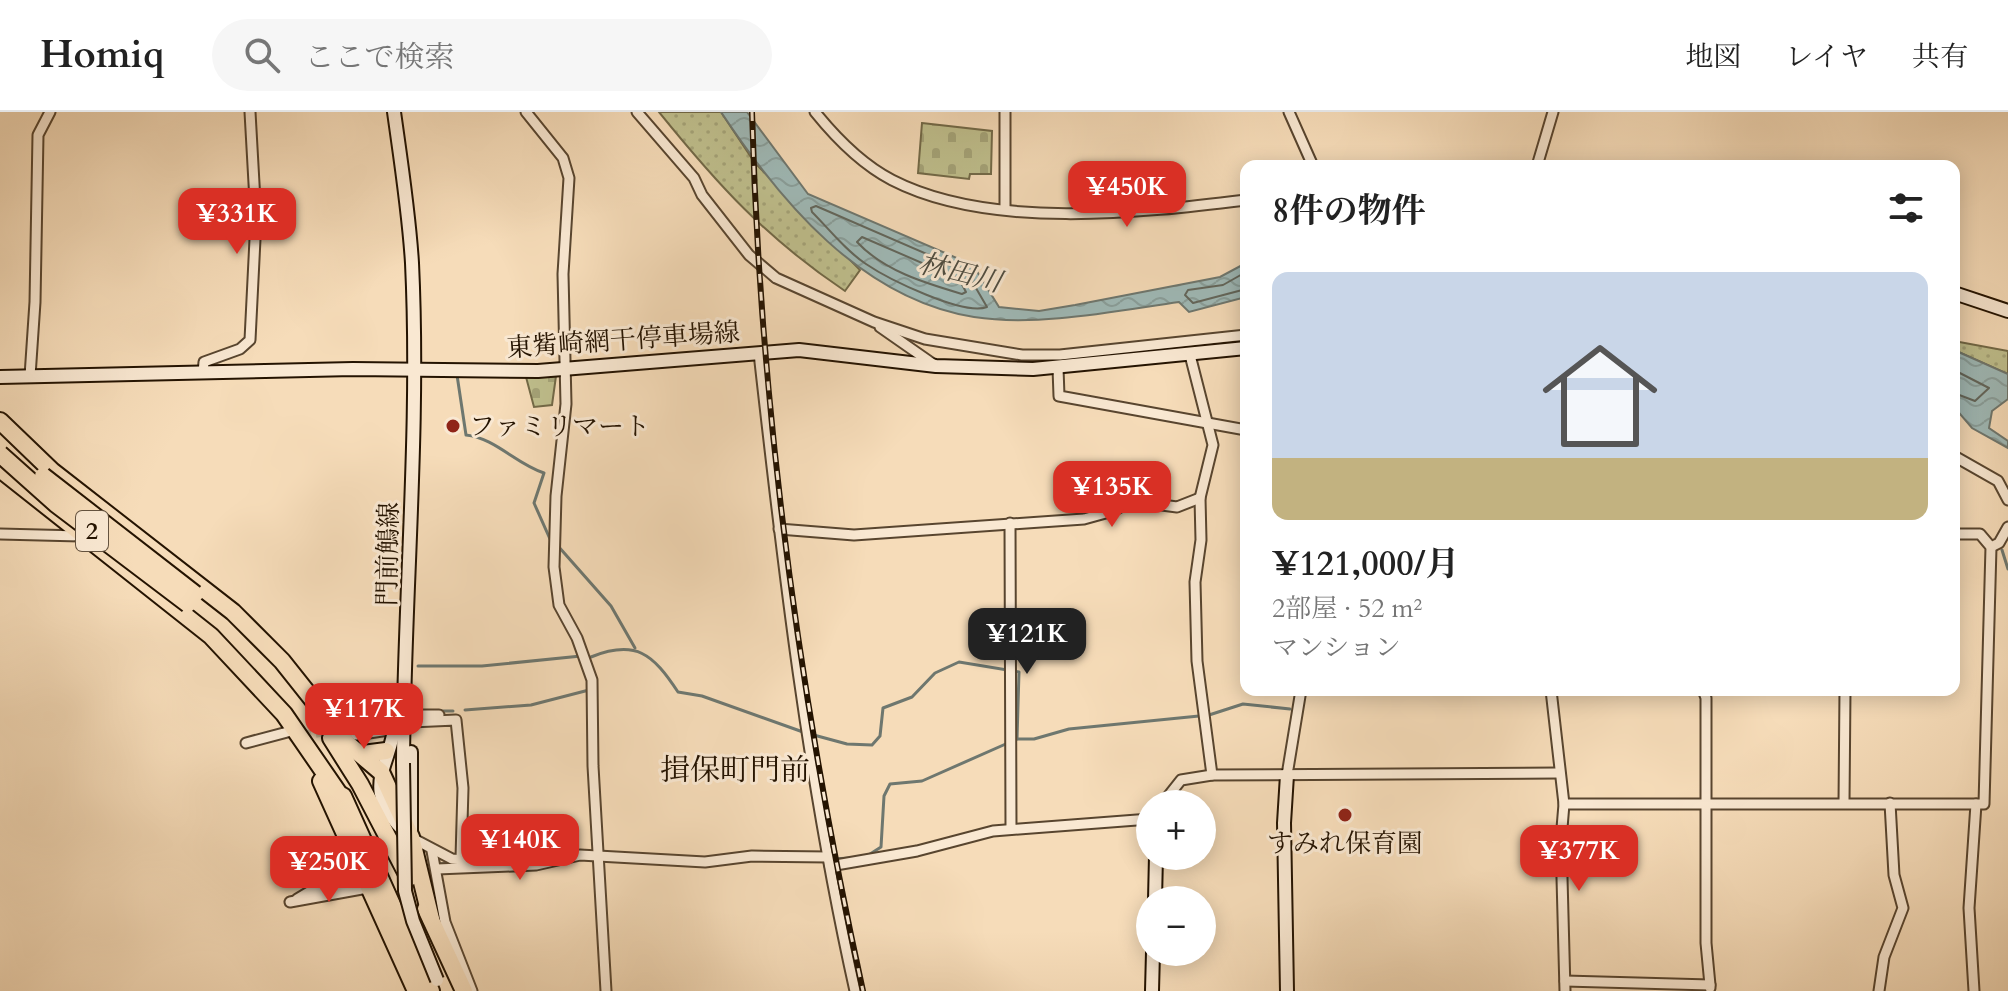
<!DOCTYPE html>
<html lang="ja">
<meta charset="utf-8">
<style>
:root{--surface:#fff;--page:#f6f6f6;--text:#222;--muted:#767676;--line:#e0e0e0;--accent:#d93025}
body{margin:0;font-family:Cardo,"Noto Serif JP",serif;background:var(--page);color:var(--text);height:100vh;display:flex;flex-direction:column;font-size:30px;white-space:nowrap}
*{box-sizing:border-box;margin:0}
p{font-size:26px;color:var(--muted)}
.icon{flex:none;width:44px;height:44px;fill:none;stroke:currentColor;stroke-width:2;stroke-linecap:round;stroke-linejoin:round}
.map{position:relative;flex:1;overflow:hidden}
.details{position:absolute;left:1240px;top:48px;width:720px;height:536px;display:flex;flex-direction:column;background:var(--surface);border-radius:16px;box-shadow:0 4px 20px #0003}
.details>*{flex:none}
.fabs{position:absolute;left:1136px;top:678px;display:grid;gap:16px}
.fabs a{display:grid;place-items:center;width:80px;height:80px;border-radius:50%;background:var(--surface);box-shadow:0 4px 20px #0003;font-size:40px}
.price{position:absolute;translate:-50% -68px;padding:0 18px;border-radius:16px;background:var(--accent);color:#fff;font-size:26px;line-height:52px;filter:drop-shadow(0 2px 4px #0008)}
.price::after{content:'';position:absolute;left:50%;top:48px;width:24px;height:18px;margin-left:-12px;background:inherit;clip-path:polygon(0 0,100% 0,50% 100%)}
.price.selected{background:#222;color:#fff}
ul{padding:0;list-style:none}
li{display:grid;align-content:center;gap:16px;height:424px;padding:0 32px}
li span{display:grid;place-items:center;height:248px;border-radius:16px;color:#555}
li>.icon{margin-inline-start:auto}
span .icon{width:144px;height:144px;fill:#fffc;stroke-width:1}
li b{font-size:34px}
h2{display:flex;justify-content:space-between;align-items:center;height:96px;padding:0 32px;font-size:34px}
header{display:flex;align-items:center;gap:48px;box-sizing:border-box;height:112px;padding:0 40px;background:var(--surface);border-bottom:2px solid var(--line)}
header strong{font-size:38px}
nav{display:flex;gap:44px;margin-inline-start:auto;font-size:28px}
.search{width:560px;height:72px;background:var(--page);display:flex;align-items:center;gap:20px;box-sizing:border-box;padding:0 28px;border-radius:44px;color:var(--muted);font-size:30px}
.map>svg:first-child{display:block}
.grass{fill:url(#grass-dots);stroke:#726947;stroke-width:2}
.cemetery{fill:url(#cemetery-stones);stroke:#726947;stroke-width:2}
.water{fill:url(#water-waves);stroke:#6e776f;stroke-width:2}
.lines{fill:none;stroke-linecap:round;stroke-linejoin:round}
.shore{stroke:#62665c;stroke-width:2}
.stream{stroke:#6e776f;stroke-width:3}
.street-tunnel{stroke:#d6be9d;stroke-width:9;stroke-dasharray:9 4.5;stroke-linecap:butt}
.street-casing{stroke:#58452f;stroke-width:13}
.secondary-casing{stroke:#241301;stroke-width:16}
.highway-casing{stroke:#241301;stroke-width:20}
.street{stroke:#f9e8d2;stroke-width:9}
.secondary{stroke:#f9e8d2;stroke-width:12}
.highway{stroke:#f6dcb9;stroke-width:16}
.rail-casing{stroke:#241301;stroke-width:6}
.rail{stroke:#f9e8d2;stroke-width:3;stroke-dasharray:9;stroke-linecap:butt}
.secondary-bridge-casing{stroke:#241301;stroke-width:16;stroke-linecap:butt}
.highway-bridge-casing{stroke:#241301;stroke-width:20;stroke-linecap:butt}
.secondary-bridge{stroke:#f9e8d2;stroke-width:12}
.highway-bridge{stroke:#f6dcb9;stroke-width:16}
.poi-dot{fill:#8f2418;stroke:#f9e8d2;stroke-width:3}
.labels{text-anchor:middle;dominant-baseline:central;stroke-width:6;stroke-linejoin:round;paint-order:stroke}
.shield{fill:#f9e8d2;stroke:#645340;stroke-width:2}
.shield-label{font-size:24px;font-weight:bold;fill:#241301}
.street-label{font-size:26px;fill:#241301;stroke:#f9e8d2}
.poi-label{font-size:26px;fill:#241301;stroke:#f9e8d2;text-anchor:start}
.water-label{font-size:28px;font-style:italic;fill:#4f4d41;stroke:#f9e8d2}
.quarter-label{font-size:30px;fill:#241301;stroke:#f9e8d2}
</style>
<header>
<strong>Homiq</strong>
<div class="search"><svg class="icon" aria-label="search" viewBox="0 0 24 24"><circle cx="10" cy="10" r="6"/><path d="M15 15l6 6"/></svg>ここで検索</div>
<nav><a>地図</a><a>レイヤ</a><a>共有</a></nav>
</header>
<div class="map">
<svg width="2008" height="879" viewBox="0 0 2008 879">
<defs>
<pattern id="grass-dots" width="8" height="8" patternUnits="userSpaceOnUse" patternTransform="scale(2)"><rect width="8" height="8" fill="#bfbf8d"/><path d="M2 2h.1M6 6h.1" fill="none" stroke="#a4a378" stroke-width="1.8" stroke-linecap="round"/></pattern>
<pattern id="cemetery-stones" width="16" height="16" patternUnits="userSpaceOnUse" patternTransform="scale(2)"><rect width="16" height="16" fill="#bfbf8d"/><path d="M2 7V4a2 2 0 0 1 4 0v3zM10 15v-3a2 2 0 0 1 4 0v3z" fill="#a4a378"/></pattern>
<pattern id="water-waves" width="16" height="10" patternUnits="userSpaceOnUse" patternTransform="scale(2)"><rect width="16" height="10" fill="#9fbab8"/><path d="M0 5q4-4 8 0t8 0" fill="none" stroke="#899f9c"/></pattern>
</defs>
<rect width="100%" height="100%" fill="#f6dcb9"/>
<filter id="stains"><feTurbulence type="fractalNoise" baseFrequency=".0025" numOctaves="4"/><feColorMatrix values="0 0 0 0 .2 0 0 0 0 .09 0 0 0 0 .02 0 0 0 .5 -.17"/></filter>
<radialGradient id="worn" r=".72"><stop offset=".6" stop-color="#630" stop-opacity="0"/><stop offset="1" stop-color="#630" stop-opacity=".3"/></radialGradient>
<g class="grass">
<path d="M659,0H721L755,51L860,158L845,179C766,126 718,73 659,0Z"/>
<path d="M1954,229L2008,239V262L1954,238Z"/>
</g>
<g class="cemetery">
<path d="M922,11L992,19L991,62H970L969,67L918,61Z"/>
<path d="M556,264L552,293L534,295L526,265Z"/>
</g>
<g class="water">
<path d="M721,0H747L808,82L973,153L999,195L1039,199L1075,193L1220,165L1246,151V185L1189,200L1179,190C1116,199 1037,215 974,205C861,187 780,89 721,0Z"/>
<path d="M1954,238L2008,262V287L1992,299L1989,316L2008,329V336L1972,316L1954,295Z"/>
</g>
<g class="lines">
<g class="shore">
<path d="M816,94L966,159L987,195C963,204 888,167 866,152C846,139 829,117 812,100L811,96Z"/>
<path d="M862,125L959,167L966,180L962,182C925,171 884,159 857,130Z"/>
<path d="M1246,160L1223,173L1188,178L1185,183L1193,191L1246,177"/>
<path d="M1954,258L1989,276L1975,289L1954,281"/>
</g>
<g class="stream">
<path d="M457,263L466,323C495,326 516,352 544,361L534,391L550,427"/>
<path d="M558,434L611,494L635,536"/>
<path d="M2002,438L2008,457"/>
<path d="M591,545C636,527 653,542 678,580L702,584L803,620"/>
<path d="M418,554H482L581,544"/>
<path d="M465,598L531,593L589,578"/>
<path d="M440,599H453"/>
<path d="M810,622L847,632L872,633L880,624L883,596L912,585L935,561L959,550L1019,560L1017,627"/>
<path d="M867,744L881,735L884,684L890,672L922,669L1017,627H1034L1069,617L1209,603L1243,592L1290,597"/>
<path d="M831,747L852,746"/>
<path d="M796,749H816"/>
<path d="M439,752L455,751"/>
</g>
<path class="street-tunnel" d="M289,625L338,618"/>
<g class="street-casing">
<g id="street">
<path d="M526,0L563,46L569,66L563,162L566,292L556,384L554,455L559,493L577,526L592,568L593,654L606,879"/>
<path d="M637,0L694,66L702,83L749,143L776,166L874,210L925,227L1022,243H1060L1246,223"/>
<path d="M815,0C836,26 861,52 892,68C989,118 1141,101 1246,88"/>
<path d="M1005,0V97"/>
<path d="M1289,0L1313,54"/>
<path d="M1537,54L1553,0"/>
<path d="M880,215L933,252"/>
<path d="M759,241C783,455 808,669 855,879"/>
<path d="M1190,243L1213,333L1200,386L1201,428L1195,470L1197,549L1212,663"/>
<path d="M1058,256L1059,284L1246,318"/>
<path d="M203,261L204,250L240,237L250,228L256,107L250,0"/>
<path d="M30,264L35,190L38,23L50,0"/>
<path d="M1954,344L1998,369L2008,388"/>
<path d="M1010,411L1011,717"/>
<path d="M779,417L854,423L1084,407L1113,399L1131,389L1177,395L1200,386"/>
<path d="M0,422L80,424"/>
<path d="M1991,435L1999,431L2008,415"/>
<path d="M1551,578L1564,692L1561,728L1565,879"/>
<path d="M1703,578L1706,586V831L1710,873"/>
<path d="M417,603H439"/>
<path d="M411,610L456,608L463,676L461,746"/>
<path d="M351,616L356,623L395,617"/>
<path d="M348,617L388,610"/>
<path d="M246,631L295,618"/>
<path d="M1287,663L1301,578"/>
<path d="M1844,691L1845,578"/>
<path d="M1162,692L1181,668L1212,663L1558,661"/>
<path d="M1564,692H1984L1991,435L1980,422H1954"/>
<path d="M412,726L452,747L487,750"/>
<path d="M432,739L445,810L472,879"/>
<path d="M830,754L917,739L993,719L1150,707"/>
<path d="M437,757L536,753L580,743L705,750L752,744L829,745"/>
<path d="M297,787L312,778L360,769"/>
<path d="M290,790L373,775"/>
<path d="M1565,869L1710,873V876"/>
<path d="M1879,879L1884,845L1903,796L1894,763L1890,691"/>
<path d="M1974,879L1969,796L1976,692"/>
</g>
</g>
<g class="secondary-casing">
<g id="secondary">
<path d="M394,0C401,50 409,101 412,151C420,318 404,485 403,651"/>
<path d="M1954,181L2008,199"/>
<path d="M0,265L353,257L538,259L799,238L936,254L1033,257L1246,236"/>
<path d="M396,604C393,656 356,673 407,722"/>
<path d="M411,721V640"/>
<path d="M1155,788L1156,744"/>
<path d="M1152,879L1153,840"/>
<path d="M1287,879L1284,711L1287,663"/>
</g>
</g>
<g class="highway-casing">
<g id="highway">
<path d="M0,309L52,359L233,500L282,549L348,632L381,660L411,725L431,807"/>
<path d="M0,357L211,524L284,602L346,692"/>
<path d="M331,626L360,672L409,766"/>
<path d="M363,642L386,639"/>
<path d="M321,669L416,879"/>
<path d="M343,684L431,879"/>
<path d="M426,797L464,879"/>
</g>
</g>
<use href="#street" class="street"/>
<use href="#secondary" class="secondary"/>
<use href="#highway" class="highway"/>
<g class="rail-casing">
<path id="rail" d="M752,0C760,294 800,592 863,879"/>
</g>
<use href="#rail" class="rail"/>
<g class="secondary-bridge-casing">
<path id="secondary-bridge" d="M403,651L405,779L413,809L437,868"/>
</g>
<g class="highway-bridge-casing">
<g id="highway-bridge">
<path d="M0,342L56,392L188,492"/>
<path d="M43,364L195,482"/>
</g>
</g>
<use href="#secondary-bridge" class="secondary-bridge"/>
<use href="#highway-bridge" class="highway-bridge"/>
</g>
<g class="poi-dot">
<circle cx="453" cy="314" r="8"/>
<circle cx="1345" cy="703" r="8"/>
</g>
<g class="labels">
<rect class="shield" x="76" y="399" width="32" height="40" rx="6"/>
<g class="shield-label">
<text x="92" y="419">2</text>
</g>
<g class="street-label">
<text transform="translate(623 228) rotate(-4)">東觜崎網干停車場線</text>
<text transform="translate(388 442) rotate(-89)">門前鵤線</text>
</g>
<g class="poi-label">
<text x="469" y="314">ファミリマート</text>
<text x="1345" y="731" text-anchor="middle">すみれ保育園</text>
</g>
<g class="water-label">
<text transform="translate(960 161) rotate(14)">林田川</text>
</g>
<g class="quarter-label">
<text x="735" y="658">揖保町門前</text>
</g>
</g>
<rect width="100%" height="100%" filter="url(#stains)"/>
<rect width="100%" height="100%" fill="url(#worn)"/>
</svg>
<div class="fabs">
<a>+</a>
<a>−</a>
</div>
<b class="price" style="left:1127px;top:117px">¥450K</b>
<b class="price" style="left:237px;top:144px">¥331K</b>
<b class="price" style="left:1112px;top:417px">¥135K</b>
<b class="price selected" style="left:1027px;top:564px">¥121K</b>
<b class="price" style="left:364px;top:639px">¥117K</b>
<b class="price" style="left:520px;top:770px">¥140K</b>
<b class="price" style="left:1579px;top:781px">¥377K</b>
<b class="price" style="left:329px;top:792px">¥250K</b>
<section class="details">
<h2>8件の物件<svg class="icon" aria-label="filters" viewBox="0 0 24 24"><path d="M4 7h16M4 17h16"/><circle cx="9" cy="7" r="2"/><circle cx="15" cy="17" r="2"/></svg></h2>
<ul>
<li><span style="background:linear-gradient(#c9d6e8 75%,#c2b280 0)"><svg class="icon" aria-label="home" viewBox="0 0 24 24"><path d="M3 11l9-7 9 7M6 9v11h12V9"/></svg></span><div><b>¥121,000/月</b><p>2部屋 · 52 m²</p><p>マンション</p></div></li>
</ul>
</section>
</div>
